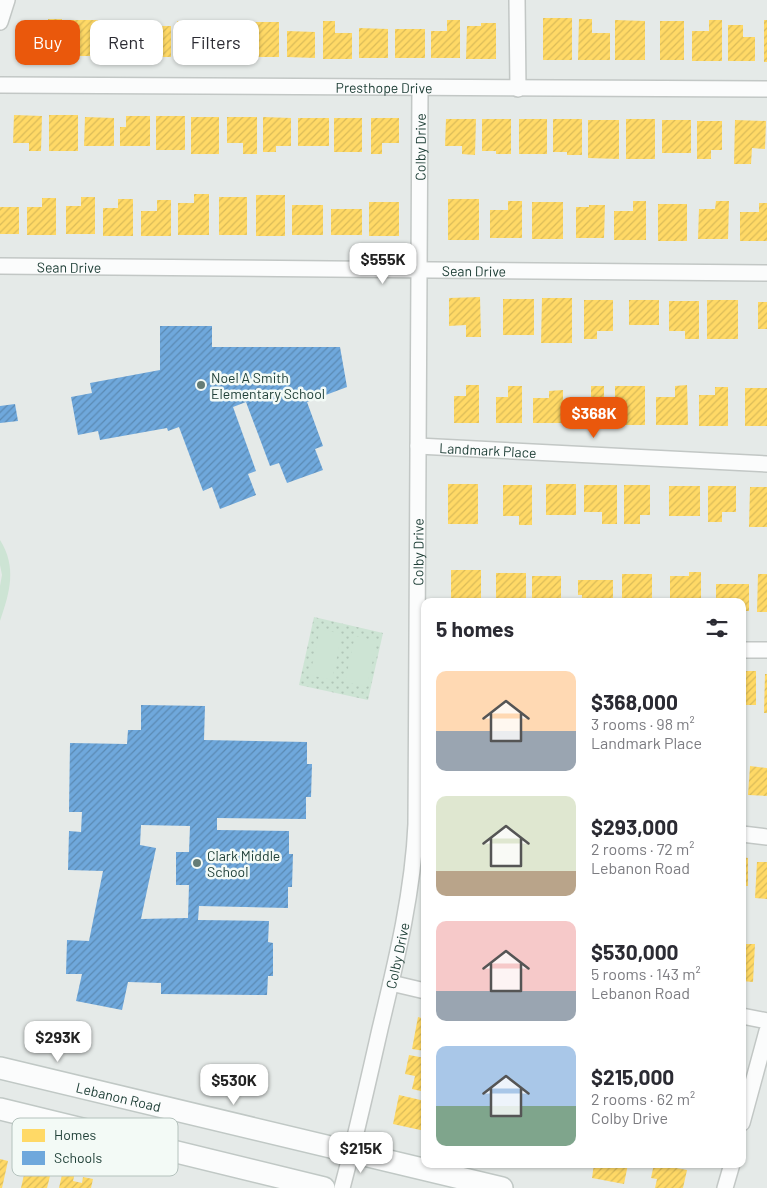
<!DOCTYPE html>
<meta charset="utf-8">
<style>
:root{--surface:#fff;--page:#f7f7f7;--text:#2b2b33;--muted:#7c7c81;--accent:#ea580c}
body{margin:0;font-family:Barlow,sans-serif;background:var(--page);color:var(--text);height:100vh;display:flex;flex-direction:column;font-size:19px;white-space:nowrap}
*{box-sizing:border-box;margin:0}
p{font-size:16px;color:var(--muted)}
.icon{flex:none;width:28px;height:28px;fill:none;stroke:currentColor;stroke-width:2;stroke-linecap:round;stroke-linejoin:round}
.map{position:relative;flex:1;overflow:hidden}
.side{position:absolute;left:421px;top:598px;width:325px;height:570px;display:flex;flex-direction:column;background:var(--surface);border-radius:10px;box-shadow:0 1px 4px #0004}
.side>*{flex:none}
.hud{position:absolute;left:15px;top:20px;width:331px;height:45px;display:flex;gap:10px}
.price{position:absolute;translate:-50% -42px;padding:0 11px;border-radius:10px;background:#fff;color:#222;font-size:16px;line-height:32px;filter:drop-shadow(0 1px 2px #0008)}
.price::after{content:'';position:absolute;left:50%;top:30px;width:15px;height:11px;margin-left:-8px;background:inherit;clip-path:polygon(0 0,100% 0,50% 100%)}
.price.current{background:var(--accent);color:#fff}
ul{padding:0;list-style:none}
li{display:flex;align-items:center;gap:15px;height:125px;padding:0 15px}
li span{display:grid;place-items:center;flex:none;width:140px;height:100px;border-radius:10px;color:#555}
li>.icon{margin-inline-start:auto}
span .icon{width:60px;height:60px;fill:#fffc;stroke-width:1}
li b{font-size:21px}
h2{display:flex;justify-content:space-between;align-items:center;height:60px;padding:0 15px;font-size:21px}
.tag{padding:0 18px;border-radius:10px;background:var(--surface);box-shadow:0 1px 4px #0004;font-size:18px;line-height:45px}
.tag.current{background:var(--accent);color:#fff}
.map>svg:first-child{display:block}
.park{fill:url(#park-dots)}
.pitch{fill:#cde4d4}
.homes{fill:url(#homes-hatch)}
.schools{fill:url(#schools-hatch);fill-rule:evenodd}
.lines{fill:none;stroke-linecap:round;stroke-linejoin:round}
.street-casing{stroke:#c2c7c5;stroke-width:18}
.secondary-casing{stroke:#c0c8c5;stroke-width:24}
.street{stroke:#fbfcfc;stroke-width:15}
.secondary{stroke:#fbfcfc;stroke-width:21}
.poi-dot{fill:#657c76;stroke:#f3faf6;stroke-width:2}
.labels{text-anchor:middle;dominant-baseline:central;stroke-width:5;stroke-linejoin:round;paint-order:stroke}
.street-label{font-size:14px;fill:#204038;stroke:#f3faf6}
.poi-label{font-size:14px;fill:#204038;stroke:#f3faf6;text-anchor:start}
.key{fill:#f3faf6;stroke:#b4c2bd;stroke-width:1}
.key-label{font-size:14px;fill:#204038}
</style>
<div class="map">
<svg width="767" height="1188" viewBox="0 0 767 1188">
<defs>
<pattern id="park-dots" width="8" height="8" patternUnits="userSpaceOnUse" patternTransform="scale(1.25)"><rect width="8" height="8" fill="#cde4d4"/><path d="M2 2h.1M6 6h.1" fill="none" stroke="#b0c5b7" stroke-width="1.8" stroke-linecap="round"/></pattern>
<pattern id="homes-hatch" width="6" height="6" patternUnits="userSpaceOnUse" patternTransform="scale(1.25)"><rect width="6" height="6" fill="#ffd966"/><path d="M-1 1l2-2M0 6l6-6M5 7l2-2" fill="none" stroke="#dabb59"/></pattern>
<pattern id="schools-hatch" width="6" height="6" patternUnits="userSpaceOnUse" patternTransform="scale(1.25)"><rect width="6" height="6" fill="#6fa8dc"/><path d="M-1 1l2-2M0 6l6-6M5 7l2-2" fill="none" stroke="#5b8ab3"/></pattern>
</defs>
<rect width="100%" height="100%" fill="#e5eae8"/>
<path class="park" d="M314,617L383,633L368,700L299,685Z"/>
<g class="pitch">
<path d="M0,540C17,567 10,592 0,621V586L2,575L0,565Z"/>
<path d="M320,629L342,634L332,680L310,675Z"/>
<path d="M355,636L377,641L367,687L345,682Z"/>
</g>
<g class="homes">
<rect x="543" y="18" width="29" height="42"/>
<path d="M48,19H62V56H33L32,29H48Z"/>
<path d="M579,19H592V33H610V60H578Z"/>
<rect x="69" y="20" width="29" height="36"/>
<path d="M447,20H460V58H431V31H447Z"/>
<path d="M615,20L645,21V60H615Z"/>
<path d="M709,20H722V61H692V31H709Z"/>
<rect x="764" y="20" width="3" height="42"/>
<rect x="106" y="21" width="28" height="35"/>
<path d="M142,21H156V26H171V57H142Z"/>
<rect x="177" y="21" width="30" height="36"/>
<path d="M323,21H335V33H352V59H323Z"/>
<rect x="660" y="21" width="24" height="39"/>
<rect x="251" y="22" width="28" height="35"/>
<path d="M481,23H496V59H466L467,26H481Z"/>
<path d="M728,25H743V37H755V61H728Z"/>
<path d="M359,28L388,29V58H359Z"/>
<rect x="214" y="29" width="30" height="26"/>
<rect x="395" y="29" width="30" height="29"/>
<path d="M287,31L315,32V58L287,57Z"/>
<path d="M14,115L42,116L41,151H29V143H13Z"/>
<rect x="49" y="115" width="29" height="36"/>
<path d="M126,116H150V146H120V127H126Z"/>
<rect x="156" y="116" width="29" height="34"/>
<path d="M85,117L114,118V146H84Z"/>
<rect x="191" y="117" width="28" height="37"/>
<path d="M227,117H257V154H243V143H227Z"/>
<path d="M263,117L291,118V146H276V152H263Z"/>
<rect x="298" y="118" width="31" height="28"/>
<rect x="334" y="118" width="28" height="34"/>
<path d="M371,118H399V143H382V154H371Z"/>
<path d="M446,119H476L475,155L462,154V146H445Z"/>
<path d="M482,119H511V154H496V151H482Z"/>
<rect x="519" y="119" width="28" height="35"/>
<path d="M553,119H582V155H567V152H553Z"/>
<rect x="626" y="119" width="29" height="40"/>
<path d="M588,120H619V159L588,158Z"/>
<rect x="662" y="120" width="29" height="33"/>
<path d="M735,120L766,121L765,149L752,148L751,164H734Z"/>
<path d="M697,121H722V150H711V159H697Z"/>
<path d="M194,194H209V235H178V203H194Z"/>
<rect x="256" y="195" width="29" height="41"/>
<path d="M81,197H95V234H66V206H81Z"/>
<rect x="219" y="197" width="28" height="38"/>
<path d="M42,198H56V235H27V207H42Z"/>
<path d="M118,199H133V236H103V208H118Z"/>
<rect x="448" y="199" width="31" height="41"/>
<path d="M157,200H171V236H141V211H157Z"/>
<path d="M508,201H522V238H490V210H508Z"/>
<path d="M633,201H646V240H614V211H633Z"/>
<path d="M716,201H729L728,239H698L699,209H715Z"/>
<rect x="369" y="202" width="30" height="34"/>
<rect x="532" y="202" width="31" height="37"/>
<path d="M759,203H767V241H740V212H759Z"/>
<rect x="658" y="204" width="29" height="37"/>
<rect x="292" y="205" width="31" height="30"/>
<path d="M589,205H605L604,238H576V207H589Z"/>
<rect x="0" y="207" width="19" height="27"/>
<rect x="331" y="209" width="31" height="26"/>
<path d="M480,297L481,337H466V325L449,326V298Z"/>
<path d="M542,298H572V343H541Z"/>
<rect x="503" y="299" width="31" height="36"/>
<path d="M584,300H613V331H597V339H584Z"/>
<rect x="629" y="300" width="30" height="25"/>
<rect x="707" y="300" width="31" height="39"/>
<path d="M669,301H699V339H685V331H669Z"/>
<rect x="758" y="302" width="9" height="27"/>
<path d="M466,385H479V423H454V396H466Z"/>
<path d="M687,385L688,425H656V397H675V386Z"/>
<path d="M508,386H522V423H496V397H508Z"/>
<path d="M591,386H604V423H579V398H591Z"/>
<rect x="615" y="386" width="30" height="39"/>
<path d="M715,387H728V426H699V395H715Z"/>
<rect x="745" y="388" width="22" height="38"/>
<path d="M563,390V423H533V398H549V391Z"/>
<rect x="448" y="484" width="30" height="40"/>
<rect x="546" y="484" width="30" height="31"/>
<path d="M503,485H532V525H519V516H503Z"/>
<path d="M584,485H617V524H602V512H584Z"/>
<path d="M624,485H650V515H640V524H624Z"/>
<rect x="669" y="486" width="31" height="30"/>
<path d="M708,486H736V512H722V522H708Z"/>
<path d="M750,487H767V527H749Z"/>
<rect x="451" y="570" width="30" height="31"/>
<path d="M689,572H701V601H670V576H689Z"/>
<rect x="496" y="573" width="30" height="28"/>
<rect x="622" y="574" width="30" height="27"/>
<path d="M758,574H767V612H757Z"/>
<rect x="532" y="576" width="29" height="25"/>
<path d="M578,580H613V601H582V595H578Z"/>
<path d="M716,584H749V611H742V601H716Z"/>
<rect x="742" y="671" width="14" height="34"/>
<path d="M765,674H767V713H764Z"/>
<path d="M750,766L767,768V796L748,795Z"/>
<path d="M742,857L748,858V886H742Z"/>
<path d="M757,862H767V899L755,898Z"/>
<path d="M742,944H755L753,982L742,981Z"/>
<path d="M418,1017L425,1019V1051L412,1049Z"/>
<path d="M409,1055L425,1058V1092L412,1089L415,1076L405,1074Z"/>
<path d="M399,1095L425,1101V1131L393,1124Z"/>
<path d="M0,1159L8,1161L2,1188H0Z"/>
<path d="M594,1164H628L624,1184L592,1178Z"/>
<path d="M654,1164L687,1170L683,1188H655L657,1179L651,1178Z"/>
<path d="M26,1166L51,1172L47,1188H21Z"/>
<path d="M64,1166L76,1168L73,1181L82,1183L83,1177L93,1179L91,1188H59Z"/>
</g>
<g class="schools">
<path d="M160,326H212V347H340L347,387L307,402L323,446L315,449L323,470L287,483L279,463L270,466L246,402L233,407L256,471L248,474L256,495L220,509L212,487L203,491L179,427L168,431L167,428L100,440L98,431L78,435L71,397L92,393L90,383L160,370Z"/>
<path d="M15,404L18,421L0,423V406Z"/>
<path d="M141,705L205,706L204,740L307,742V764H312L311,797H306V819L217,818V830L289,831V854H293L292,887H288V908L199,906L198,920L269,921L268,942L273,943V976H268L267,995L161,994V983L128,982L122,1010L76,1001L82,974H66L67,940L89,941L103,871L68,870L69,831L81,832L82,812H69L70,743L127,744L128,730H141ZM141,825L190,826L189,852H176V885H189L188,918L141,919L156,848L140,845Z"/>
</g>
<g class="lines">
<g class="street-casing">
<g id="street">
<path d="M517,0L518,89"/>
<path d="M0,22L7,0"/>
<path id="s1" d="M0,85L767,89"/>
<path id="s2" d="M0,266L767,273"/>
<path id="s3" d="M418,446L767,464"/>
<path d="M742,650H767"/>
<path d="M742,834L767,837"/>
<path d="M391,983L425,991"/>
<path d="M742,1016L767,1021"/>
<path d="M742,1123L767,1031"/>
<path id="s4" d="M342,1188C356,1136 368,1082 380,1029C396,962 413,893 416,824L420,88"/>
<path d="M725,1188L732,1164"/>
</g>
</g>
<g class="secondary-casing">
<g id="secondary">
<path id="s5" d="M0,1068L502,1188"/>
<path d="M0,1109L324,1188"/>
</g>
</g>
<use href="#street" class="street"/>
<use href="#secondary" class="secondary"/>
</g>
<g class="poi-dot">
<circle cx="201" cy="385" r="5"/>
<circle cx="197" cy="863" r="5"/>
</g>
<g class="labels">
<g class="street-label">
<text stroke="none"><textPath href="#s1" startOffset="384">Presthope Drive</textPath></text>
<text stroke="none"><textPath href="#s4" startOffset="1049">Colby Drive</textPath></text>
<text stroke="none"><textPath href="#s2" startOffset="69">Sean Drive</textPath></text>
<text stroke="none"><textPath href="#s2" startOffset="474">Sean Drive</textPath></text>
<text stroke="none"><textPath href="#s3" startOffset="70">Landmark Place</textPath></text>
<text stroke="none"><textPath href="#s4" startOffset="644">Colby Drive</textPath></text>
<text stroke="none"><textPath href="#s4" startOffset="239">Colby Drive</textPath></text>
<text stroke="none"><textPath href="#s5" startOffset="122">Lebanon Road</textPath></text>
</g>
<g class="poi-label">
<text x="211" y="377">Noel A Smith<tspan x="211" dy="16">Elementary School</tspan></text>
<text x="207" y="855">Clark Middle<tspan x="207" dy="16">School</tspan></text>
</g>
</g>
<rect x="12" y="1118" width="166" height="58" rx="8" class="key"/>
<rect x="22" y="1129" width="23" height="13" fill="#ffd966"/>
<rect x="22" y="1151" width="23" height="14" fill="#6fa8dc"/>
<g class="key-label">
<text x="54" y="1140">Homes</text>
<text x="54" y="1163">Schools</text>
</g>
</svg>
<b class="price" style="left:383px;top:285px">$555K</b>
<b class="price current" style="left:594px;top:439px">$368K</b>
<b class="price" style="left:58px;top:1063px">$293K</b>
<b class="price" style="left:234px;top:1106px">$530K</b>
<b class="price" style="left:361px;top:1174px">$215K</b>
<div class="hud">
<a class="tag current">Buy</a>
<a class="tag">Rent</a>
<a class="tag">Filters</a>
</div>
<section class="side">
<h2>5 homes<svg class="icon" aria-label="filters" viewBox="0 0 24 24"><path d="M4 7h16M4 17h16"/><circle cx="9" cy="7" r="2"/><circle cx="15" cy="17" r="2"/></svg></h2>
<ul>
<li><span style="background:linear-gradient(#ffd9b3 60%,#9aa5b1 0)"><svg class="icon" aria-label="home" viewBox="0 0 24 24"><path d="M3 11l9-7 9 7M6 9v11h12V9"/></svg></span><div><b>$368,000</b><p>3 rooms · 98 m²</p><p>Landmark Place</p></div></li>
<li><span style="background:linear-gradient(#dfe7d0 75%,#b9a48a 0)"><svg class="icon" aria-label="home" viewBox="0 0 24 24"><path d="M3 11l9-7 9 7M6 9v11h12V9"/></svg></span><div><b>$293,000</b><p>2 rooms · 72 m²</p><p>Lebanon Road</p></div></li>
<li><span style="background:linear-gradient(#f6c9c9 70%,#9aa5b1 0)"><svg class="icon" aria-label="home" viewBox="0 0 24 24"><path d="M3 11l9-7 9 7M6 9v11h12V9"/></svg></span><div><b>$530,000</b><p>5 rooms · 143 m²</p><p>Lebanon Road</p></div></li>
<li><span style="background:linear-gradient(#a9c7e8 60%,#7fa58c 0)"><svg class="icon" aria-label="home" viewBox="0 0 24 24"><path d="M3 11l9-7 9 7M6 9v11h12V9"/></svg></span><div><b>$215,000</b><p>2 rooms · 62 m²</p><p>Colby Drive</p></div></li>
</ul>
</section>
</div>
